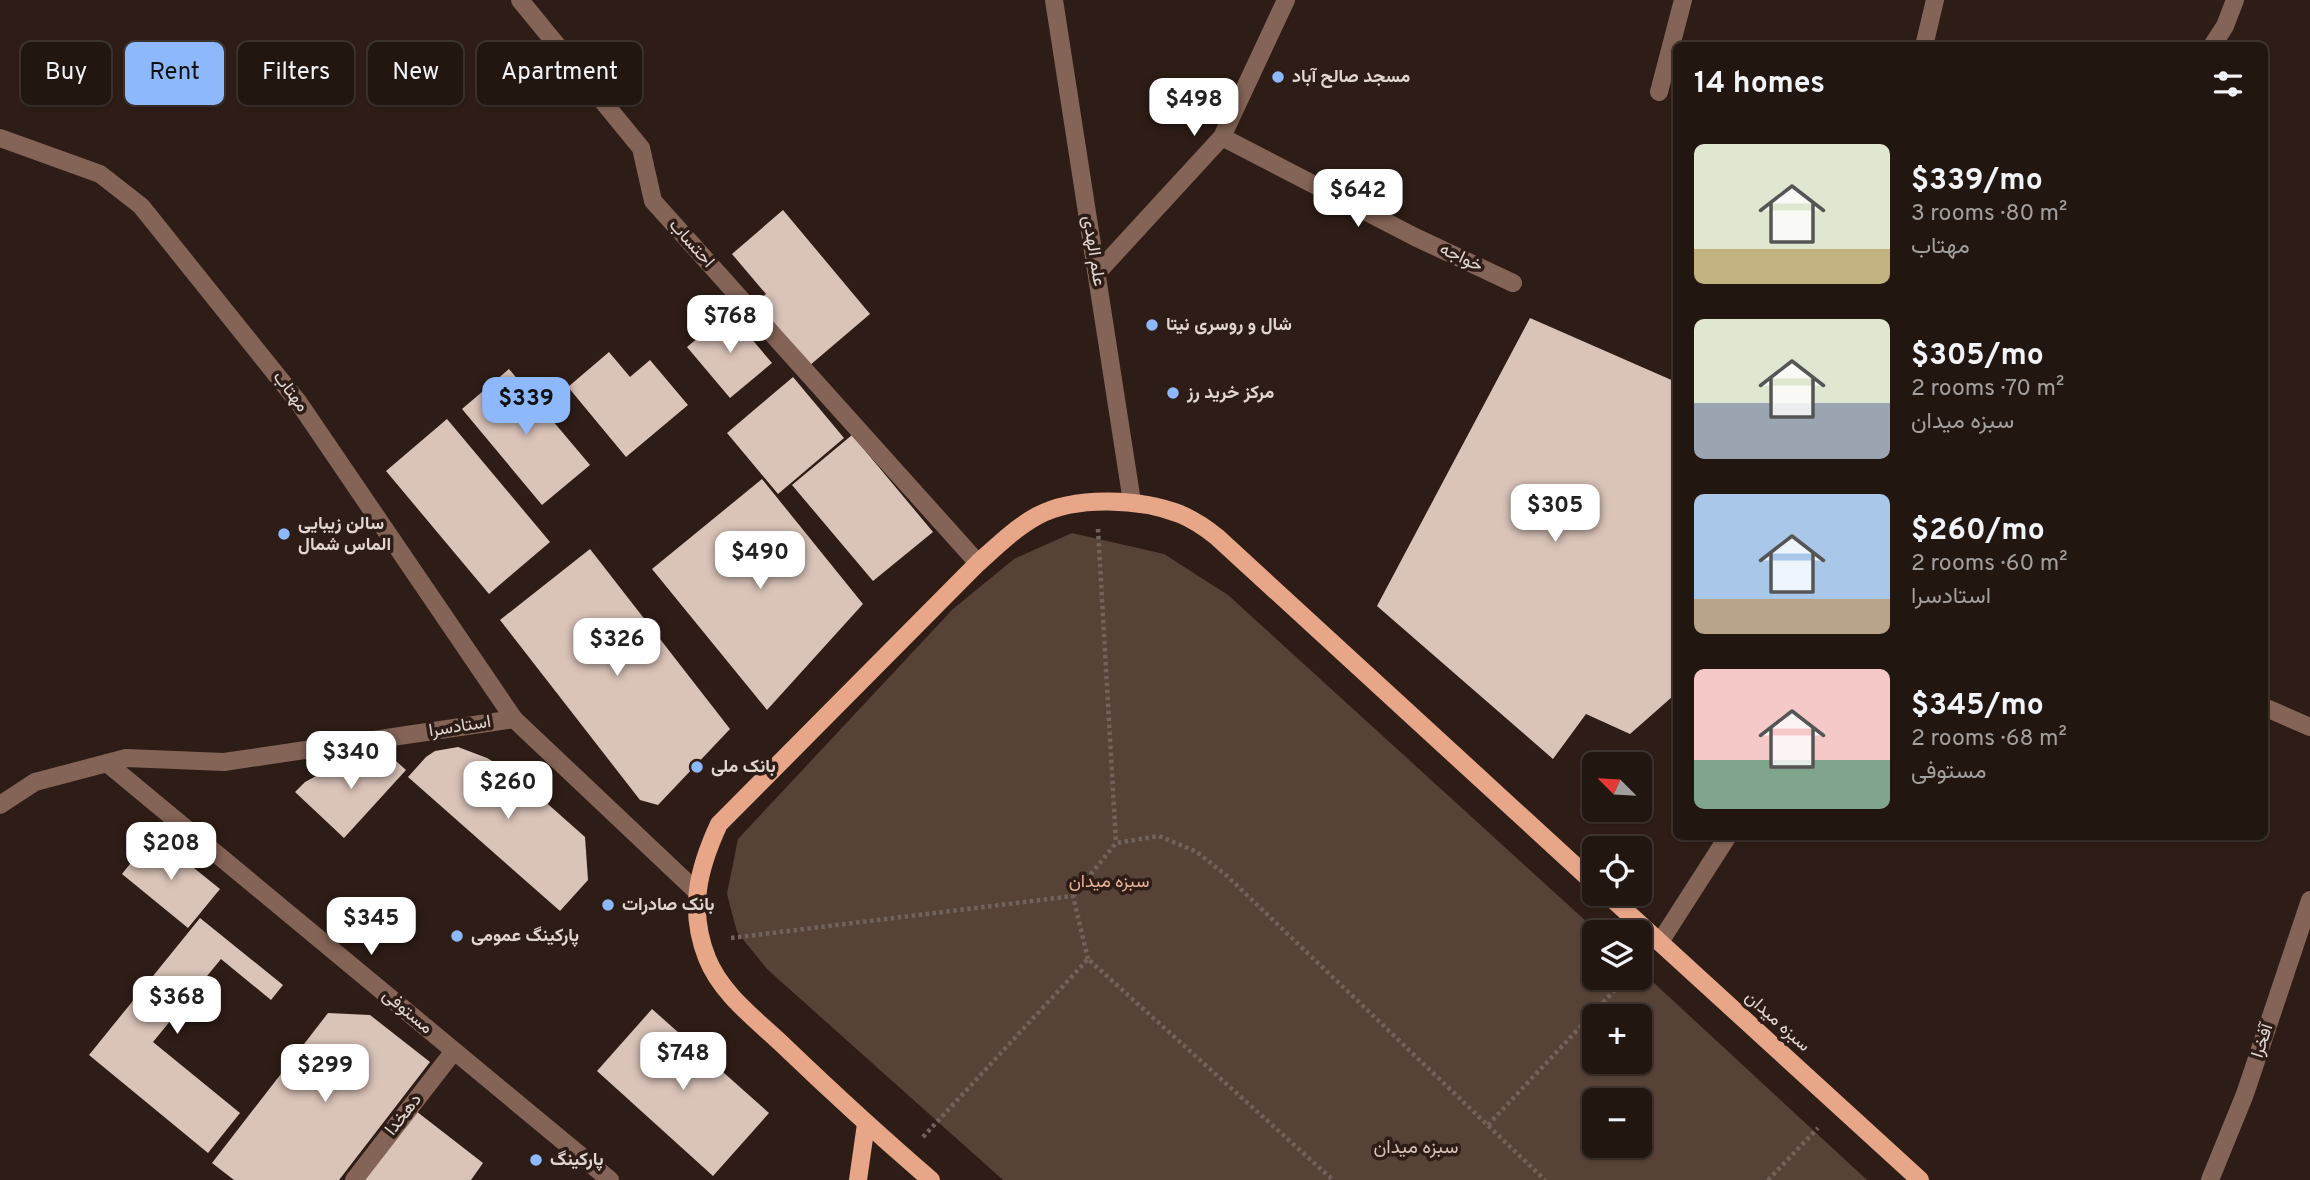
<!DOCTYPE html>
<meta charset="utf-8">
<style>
:root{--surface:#221610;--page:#2e231e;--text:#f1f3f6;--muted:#a29f9f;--line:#3f3530;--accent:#8db9fc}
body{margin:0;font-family:Overpass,Vazirmatn,sans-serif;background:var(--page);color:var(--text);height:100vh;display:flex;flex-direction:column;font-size:26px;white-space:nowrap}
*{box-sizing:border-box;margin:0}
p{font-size:23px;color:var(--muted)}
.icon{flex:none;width:38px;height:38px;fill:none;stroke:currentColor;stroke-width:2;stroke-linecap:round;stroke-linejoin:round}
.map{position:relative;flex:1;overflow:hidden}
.panel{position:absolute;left:1673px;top:42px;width:595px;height:798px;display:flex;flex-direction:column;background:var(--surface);border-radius:10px;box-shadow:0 2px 5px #0004,0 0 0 2px var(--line)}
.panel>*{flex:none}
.hud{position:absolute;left:21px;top:42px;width:665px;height:63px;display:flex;gap:14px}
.needle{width:46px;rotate:294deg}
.buttons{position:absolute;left:1582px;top:752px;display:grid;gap:14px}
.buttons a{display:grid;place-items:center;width:70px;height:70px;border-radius:10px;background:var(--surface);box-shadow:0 2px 5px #0004,0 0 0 2px var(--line);font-size:35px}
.price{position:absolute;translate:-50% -60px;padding:0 16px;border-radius:14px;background:#fff;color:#222;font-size:23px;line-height:46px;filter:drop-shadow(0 2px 4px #0008)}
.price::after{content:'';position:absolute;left:50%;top:42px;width:21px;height:16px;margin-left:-10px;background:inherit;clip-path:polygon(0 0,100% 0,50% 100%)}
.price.selected{background:var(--accent);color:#111}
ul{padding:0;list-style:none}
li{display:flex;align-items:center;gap:21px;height:175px;padding:0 21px}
li span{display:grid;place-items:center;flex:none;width:196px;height:140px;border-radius:10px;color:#555}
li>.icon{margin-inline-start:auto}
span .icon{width:84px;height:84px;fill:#fffc;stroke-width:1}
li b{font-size:30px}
h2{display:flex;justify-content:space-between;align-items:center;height:84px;padding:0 21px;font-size:30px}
.chip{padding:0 24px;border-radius:10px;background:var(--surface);box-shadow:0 2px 5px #0004,0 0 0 2px var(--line);font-size:24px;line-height:63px}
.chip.selected{background:var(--accent);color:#111}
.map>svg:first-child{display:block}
.green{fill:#574238;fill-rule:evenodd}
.building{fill:#dac3b9}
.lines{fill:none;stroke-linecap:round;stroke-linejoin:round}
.path{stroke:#71625c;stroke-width:4.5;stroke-dasharray:3.5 3.5;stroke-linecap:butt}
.minor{stroke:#846456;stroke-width:18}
.major{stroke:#e8a689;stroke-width:18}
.poi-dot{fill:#8db9fc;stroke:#2e1d16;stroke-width:2.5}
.labels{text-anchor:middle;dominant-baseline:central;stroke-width:7;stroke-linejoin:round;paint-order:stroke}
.poi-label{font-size:18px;font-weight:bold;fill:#e2d6d1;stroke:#2e1d16;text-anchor:start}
.street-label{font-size:18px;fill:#e2d6d1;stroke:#2e1d16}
.park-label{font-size:18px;fill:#e9b29a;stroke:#2e1d16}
.neighbourhood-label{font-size:19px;fill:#d7c0b6;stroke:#2e1d16}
</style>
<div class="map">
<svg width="2310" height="1180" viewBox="0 0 2310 1180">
<rect width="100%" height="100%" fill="#2e1d16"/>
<path class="green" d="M1072,533L1164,554L1228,595L1599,933H1594V978H1640V970L1867,1180H1003L767,969L737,932L727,894L738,839L953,609L1014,559ZM1594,1017H1640V1062H1594ZM1594,1101H1640V1146H1594Z"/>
<g class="building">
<path d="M783,210L870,314L809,366L756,302L766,294L732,254Z"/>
<path d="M729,312L772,363L730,398L687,347Z"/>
<path d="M1530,318L1676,382V699L1672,697L1630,734L1586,714L1553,759L1377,606Z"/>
<path d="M609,352L630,377L650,360L688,405L626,457L568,387Z"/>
<path d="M509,369L590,465L542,505L462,409Z"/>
<path d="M793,377L844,438L778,494L727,433Z"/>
<path d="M447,419L550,542L489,594L386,471Z"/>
<path d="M852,435L933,532L873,581L792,485Z"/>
<path d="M762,479L863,604L767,710L652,569Z"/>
<path d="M590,549L730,729L658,805L640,800L500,620Z"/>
<path d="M458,747L487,758L514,774L585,837L588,880L560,911L408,777L426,757L435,751Z"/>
<path d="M385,751L406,770L344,838L295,792L305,782L327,770L330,773L355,762L358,765Z"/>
<path d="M153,835L220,889L188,928L122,874Z"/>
<path d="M200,918L283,985L271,1000L221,959L153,1042L240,1113L208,1153L89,1055Z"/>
<path d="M652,1009L769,1113L713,1176L597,1071Z"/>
<path d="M328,1013L370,1015L430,1062L339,1180H234L212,1163Z"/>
<path d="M416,1111L483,1163L471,1180H363Z"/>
</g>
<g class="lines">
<g class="path">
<path d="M1098,529L1116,843"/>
<path d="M1073,896L1116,843L1159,836L1197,852L1227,876L1545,1180"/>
<path d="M731,938L1073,896L1088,959"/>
<path d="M1488,1125L1626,978"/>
<path d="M923,1137L1088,959L1333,1180"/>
<path d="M1768,1180L1818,1128"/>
</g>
<g class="minor">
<path d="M520,0L641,148L653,201L978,563"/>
<path d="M1054,0L1132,502"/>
<path d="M1924,46L1935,0"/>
<path d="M2212,46L2225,26L2235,0"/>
<path d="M1659,92L1683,0"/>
<path d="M1222,137L1415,237L1513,283"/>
<path d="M0,138L100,174L141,206L299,403L514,719"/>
<path d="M1097,273L1222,137L1286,0"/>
<path d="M2264,707L2310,727"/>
<path d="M107,763L610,1180"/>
<path d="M0,805L35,782L126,758L224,762L514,719L696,891"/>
<path d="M1660,942L1728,836"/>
<path d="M354,1180L454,1051"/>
<path d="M2210,1180L2245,1094L2310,900"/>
</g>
<g class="major">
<path d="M1607,894L1920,1180"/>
<path d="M858,1180L866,1124"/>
<path d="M931,1180C881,1137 832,1092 784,1046C757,1020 721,994 707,958C688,910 698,869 719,824L978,563C997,546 1015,528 1037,516C1076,495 1141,499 1180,514C1194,520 1206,528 1217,537L1594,883"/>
</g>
</g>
<g class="poi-dot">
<circle cx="1278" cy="77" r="7"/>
<circle cx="1152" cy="325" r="7"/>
<circle cx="1173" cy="393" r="7"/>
<circle cx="284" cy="534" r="7"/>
<circle cx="697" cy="767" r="7"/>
<circle cx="608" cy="905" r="7"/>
<circle cx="457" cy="936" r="7"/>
<circle cx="536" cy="1160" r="7"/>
</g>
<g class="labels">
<g class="poi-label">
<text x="1292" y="77">مسجد صالح آباد</text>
<text x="1166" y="325">شال و روسری نیتا</text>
<text x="1187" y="393">مرکز خرید رز</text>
<text x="298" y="524">سالن زیبایی<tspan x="298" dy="21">الماس شمال</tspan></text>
<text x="711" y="767">بانک ملی</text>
<text x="622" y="905">بانک صادرات</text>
<text x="471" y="936">پارکینگ عمومی</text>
<text x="550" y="1160">پارکینگ</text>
</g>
<g class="street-label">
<text transform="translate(691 244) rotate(48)">احتساب</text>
<text transform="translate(1093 251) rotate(81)">علم الهدی</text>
<text transform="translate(1461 258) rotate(25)">خواجه</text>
<text transform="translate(290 392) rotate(53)">مهتاب</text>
<text transform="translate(460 727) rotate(-9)">استادسرا</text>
<text transform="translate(407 1012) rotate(40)">مستوفی</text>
<text transform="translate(1777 1022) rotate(42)">سبزه میدان</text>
<text transform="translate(2263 1041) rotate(-72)">آفخرا</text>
<text transform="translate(404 1115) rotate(-52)">دهخدا</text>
</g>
<g class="park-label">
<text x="1109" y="882">سبزه میدان</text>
</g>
<g class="neighbourhood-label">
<text x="1416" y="1148">سبزه میدان</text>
</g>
</g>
</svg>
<div class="buttons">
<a><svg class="needle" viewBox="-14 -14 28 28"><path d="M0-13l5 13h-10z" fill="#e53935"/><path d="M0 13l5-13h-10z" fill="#a29f9f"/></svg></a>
<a><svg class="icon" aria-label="locate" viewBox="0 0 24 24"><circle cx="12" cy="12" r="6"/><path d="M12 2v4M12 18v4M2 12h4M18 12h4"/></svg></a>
<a><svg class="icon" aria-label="layers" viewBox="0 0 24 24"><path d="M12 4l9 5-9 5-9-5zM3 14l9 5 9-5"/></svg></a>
<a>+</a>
<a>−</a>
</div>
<b class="price" style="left:1194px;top:138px">$498</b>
<b class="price" style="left:1358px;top:229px">$642</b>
<b class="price" style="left:730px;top:355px">$768</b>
<b class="price selected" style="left:526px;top:437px">$339</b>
<b class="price" style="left:1555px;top:544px">$305</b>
<b class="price" style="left:760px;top:591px">$490</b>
<b class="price" style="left:617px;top:678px">$326</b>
<b class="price" style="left:351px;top:791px">$340</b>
<b class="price" style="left:508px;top:821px">$260</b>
<b class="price" style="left:171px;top:882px">$208</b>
<b class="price" style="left:371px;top:957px">$345</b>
<b class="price" style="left:177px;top:1036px">$368</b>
<b class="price" style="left:683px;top:1092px">$748</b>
<b class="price" style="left:325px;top:1104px">$299</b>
<div class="hud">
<a class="chip">Buy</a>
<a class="chip selected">Rent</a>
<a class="chip">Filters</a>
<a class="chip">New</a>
<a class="chip">Apartment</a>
</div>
<section class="panel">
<h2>14 homes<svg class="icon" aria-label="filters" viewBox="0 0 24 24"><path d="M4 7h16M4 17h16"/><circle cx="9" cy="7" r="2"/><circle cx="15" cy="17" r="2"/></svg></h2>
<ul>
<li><span style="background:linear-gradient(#dfe7d0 75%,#c2b280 0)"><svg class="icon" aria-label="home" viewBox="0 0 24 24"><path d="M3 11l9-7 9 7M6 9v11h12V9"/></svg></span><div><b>$339/mo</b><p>3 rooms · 80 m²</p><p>مهتاب</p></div></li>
<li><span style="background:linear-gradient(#dfe7d0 60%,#9aa5b1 0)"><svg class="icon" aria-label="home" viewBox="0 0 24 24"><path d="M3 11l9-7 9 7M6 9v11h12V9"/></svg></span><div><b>$305/mo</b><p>2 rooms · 70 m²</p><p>سبزه میدان</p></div></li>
<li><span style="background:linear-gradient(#a9c7e8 75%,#b9a48a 0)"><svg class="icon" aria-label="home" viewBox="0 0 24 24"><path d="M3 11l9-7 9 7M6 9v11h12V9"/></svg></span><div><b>$260/mo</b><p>2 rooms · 60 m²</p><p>استادسرا</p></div></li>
<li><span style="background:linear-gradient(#f6c9c9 65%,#7fa58c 0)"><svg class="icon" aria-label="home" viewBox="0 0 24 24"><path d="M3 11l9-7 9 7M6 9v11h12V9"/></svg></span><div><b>$345/mo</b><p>2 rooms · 68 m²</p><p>مستوفی</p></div></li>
</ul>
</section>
</div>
